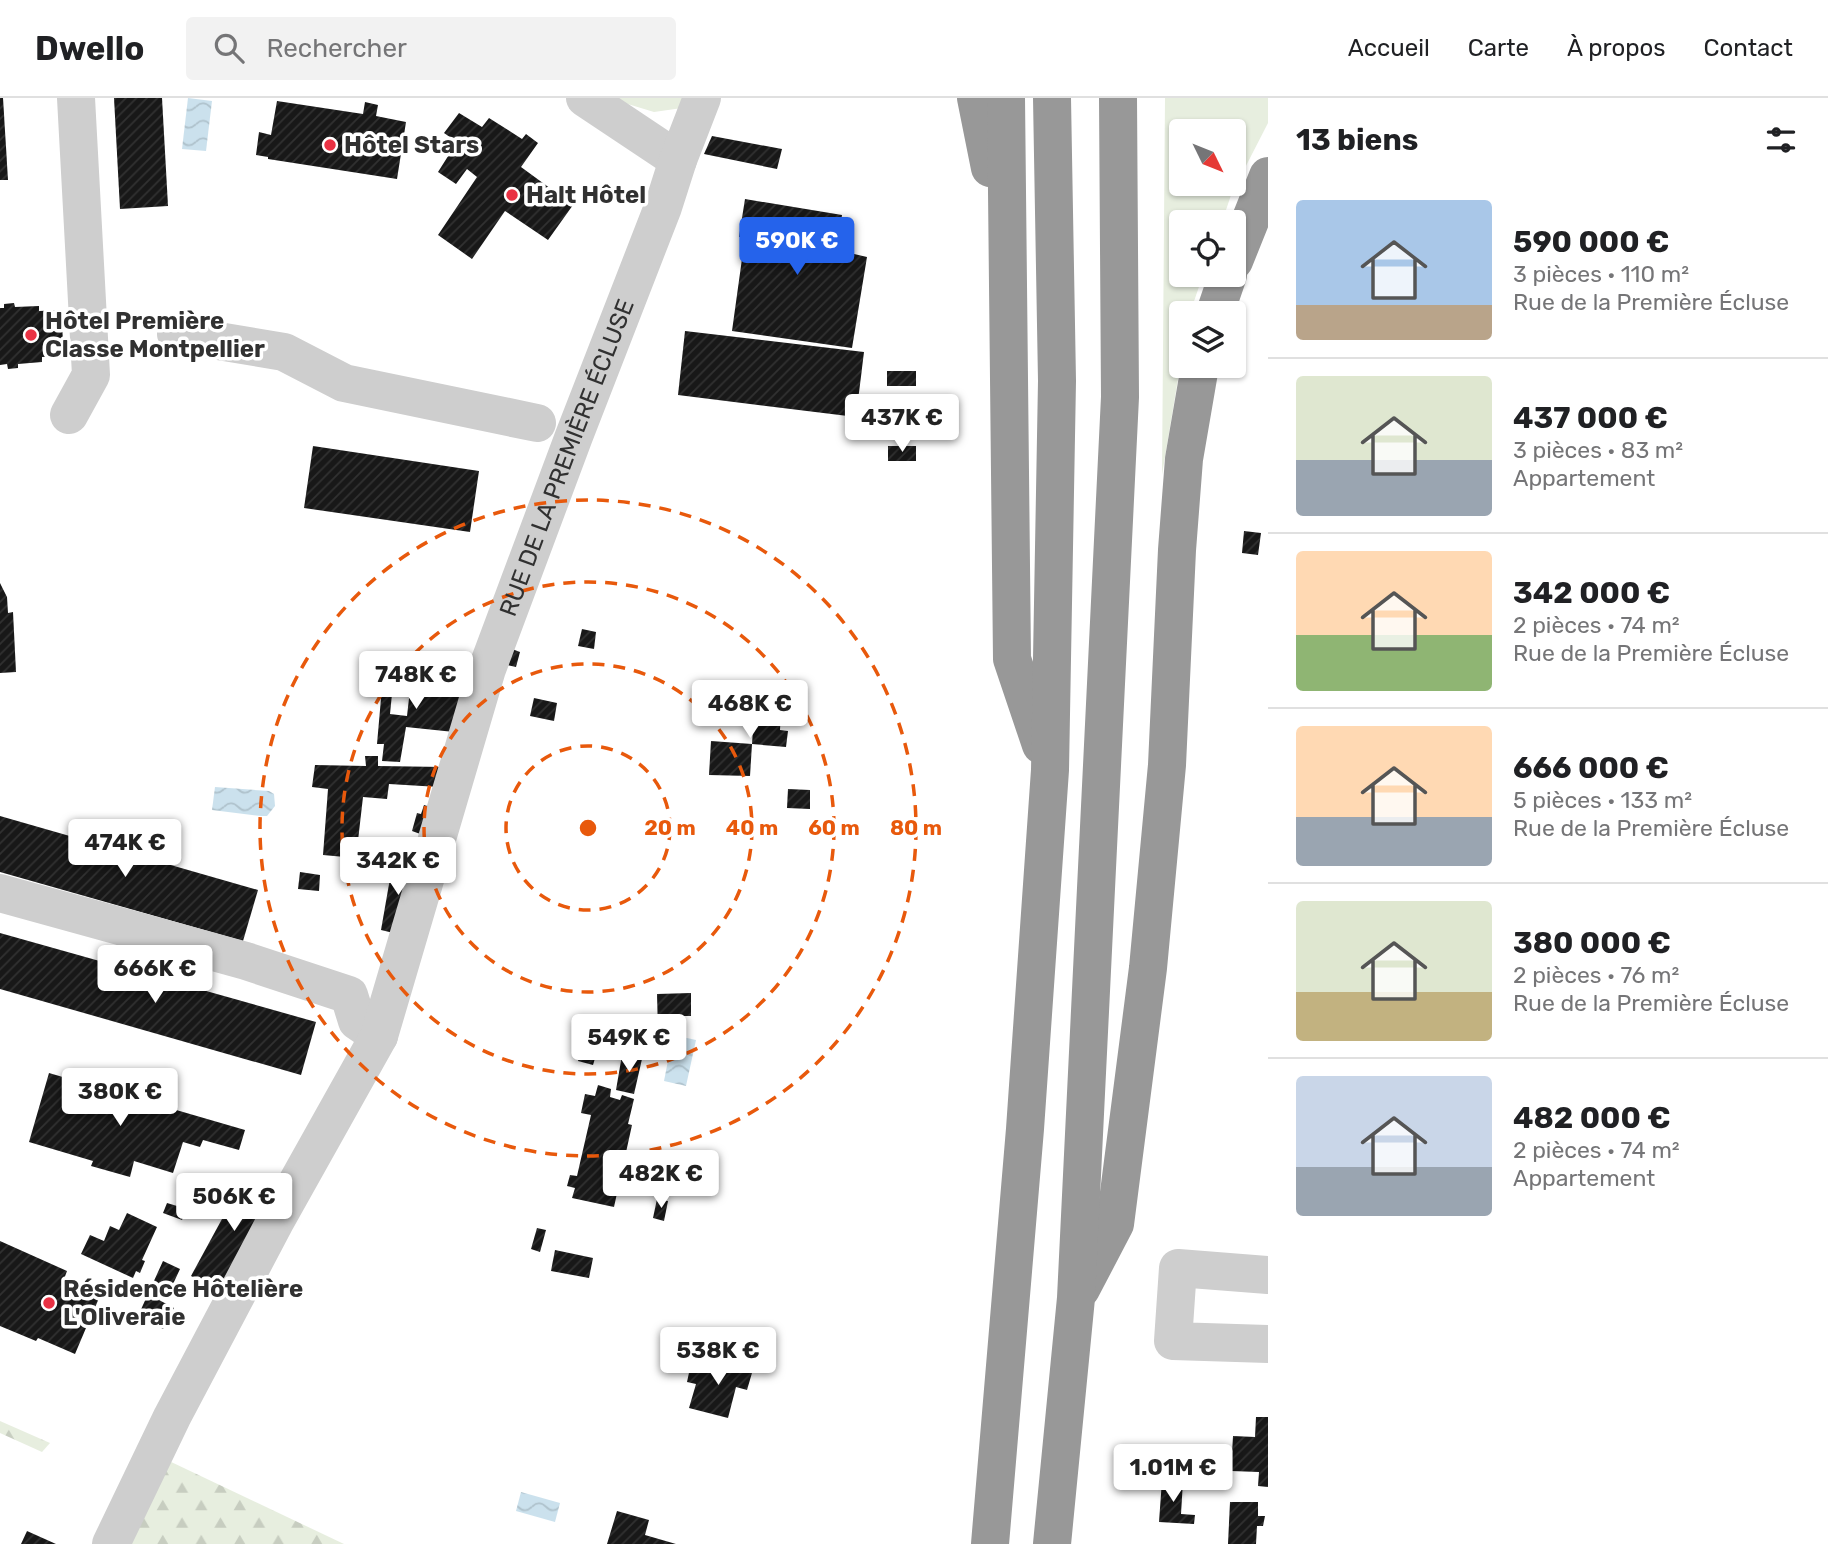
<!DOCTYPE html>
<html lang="fr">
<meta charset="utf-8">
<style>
:root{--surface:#fff;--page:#f2f2f2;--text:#202124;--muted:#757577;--line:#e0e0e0;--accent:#2563eb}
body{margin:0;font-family:Rubik,sans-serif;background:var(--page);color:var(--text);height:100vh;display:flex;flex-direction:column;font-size:26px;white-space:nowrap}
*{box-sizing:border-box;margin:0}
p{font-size:23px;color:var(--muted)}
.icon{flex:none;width:38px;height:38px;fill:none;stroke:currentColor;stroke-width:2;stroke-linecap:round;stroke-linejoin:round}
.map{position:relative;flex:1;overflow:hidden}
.drawer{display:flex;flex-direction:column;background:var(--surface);width:560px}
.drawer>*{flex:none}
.needle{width:46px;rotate:133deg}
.buttons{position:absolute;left:1169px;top:21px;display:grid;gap:14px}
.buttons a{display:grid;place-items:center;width:77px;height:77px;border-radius:7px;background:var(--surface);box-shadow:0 2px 5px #0004;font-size:35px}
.price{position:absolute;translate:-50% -60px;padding:0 16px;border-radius:7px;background:#fff;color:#222;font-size:23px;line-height:46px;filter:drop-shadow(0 2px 4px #0008)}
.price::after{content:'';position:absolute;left:50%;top:42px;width:21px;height:16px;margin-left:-10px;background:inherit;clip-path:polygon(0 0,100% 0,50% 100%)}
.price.active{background:var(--accent);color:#fff}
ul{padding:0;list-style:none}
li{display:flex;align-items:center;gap:21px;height:175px;padding:0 28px}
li+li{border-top:2px solid var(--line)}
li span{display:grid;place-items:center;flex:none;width:196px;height:140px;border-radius:7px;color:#555}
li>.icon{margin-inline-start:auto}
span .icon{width:84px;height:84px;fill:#fffc;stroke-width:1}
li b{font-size:30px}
h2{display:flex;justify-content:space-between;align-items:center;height:84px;padding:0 28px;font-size:30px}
header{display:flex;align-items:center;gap:42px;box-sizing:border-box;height:98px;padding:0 35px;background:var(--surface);border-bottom:2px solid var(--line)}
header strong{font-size:33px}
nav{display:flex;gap:38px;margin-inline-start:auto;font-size:24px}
.search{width:490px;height:63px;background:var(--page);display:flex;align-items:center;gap:18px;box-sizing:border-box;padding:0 24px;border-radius:7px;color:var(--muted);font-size:26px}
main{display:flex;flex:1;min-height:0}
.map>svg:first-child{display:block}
.grass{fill:#e7eedf;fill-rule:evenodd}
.forest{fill:url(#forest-firs)}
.water{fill:url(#water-waves)}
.building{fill:url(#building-hatch)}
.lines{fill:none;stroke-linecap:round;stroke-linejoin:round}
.minor{stroke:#cecece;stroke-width:38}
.highway{stroke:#989898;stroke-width:38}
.ring{fill:none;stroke:#e8590c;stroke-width:3.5;stroke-dasharray:12 9}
.poi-dot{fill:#e93143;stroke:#fff;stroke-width:2.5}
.labels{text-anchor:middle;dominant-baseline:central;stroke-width:7;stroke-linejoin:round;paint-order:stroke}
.poi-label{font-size:24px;font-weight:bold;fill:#313131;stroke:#fff;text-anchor:start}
.street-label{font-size:24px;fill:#313131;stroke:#fff}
.centre{fill:#e8590c;stroke:#fff;stroke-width:3.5}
.ring-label{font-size:21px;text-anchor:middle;font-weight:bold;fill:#e8590c;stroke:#fff;stroke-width:7;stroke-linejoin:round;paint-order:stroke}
</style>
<header>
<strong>Dwello</strong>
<div class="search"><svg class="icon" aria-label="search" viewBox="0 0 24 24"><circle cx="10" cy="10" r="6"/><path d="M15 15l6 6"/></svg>Rechercher</div>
<nav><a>Accueil</a><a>Carte</a><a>À propos</a><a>Contact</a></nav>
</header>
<main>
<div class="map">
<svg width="1268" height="1446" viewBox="0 0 1268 1446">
<defs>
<pattern id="forest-firs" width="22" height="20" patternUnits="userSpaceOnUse" patternTransform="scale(1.75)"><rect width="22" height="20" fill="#e7eedf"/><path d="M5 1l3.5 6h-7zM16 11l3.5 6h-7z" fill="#c7cdc0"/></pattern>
<pattern id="water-waves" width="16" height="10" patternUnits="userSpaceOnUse" patternTransform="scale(1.75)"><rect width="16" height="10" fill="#cbe1ed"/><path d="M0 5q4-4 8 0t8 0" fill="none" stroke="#afc2cc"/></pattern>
<pattern id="building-hatch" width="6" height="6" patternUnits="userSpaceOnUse" patternTransform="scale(1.75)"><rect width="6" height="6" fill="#181818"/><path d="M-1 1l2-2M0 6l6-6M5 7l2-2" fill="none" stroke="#313131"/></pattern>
</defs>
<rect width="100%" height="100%" fill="#fff"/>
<g class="grass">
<path d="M608,0H692L689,9L654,14Z"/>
<path d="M1165,0H1268V25L1231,97L1222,124H1181V177H1203L1190,215H1181V263L1162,377ZM1181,33H1234V86H1181Z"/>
</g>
<g class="forest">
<path d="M0,1323L50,1345L42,1354L0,1335Z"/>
<path d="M167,1362L344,1446H126Z"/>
</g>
<g class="water">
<path d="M188,0L212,3L206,53L182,51Z"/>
<path d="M215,689L269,693L274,696L275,708L267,718H261L212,712Z"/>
<path d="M673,937L696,942L686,988L664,983Z"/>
<path d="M521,1394L560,1405L555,1424L516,1413Z"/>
</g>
<g class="building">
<path d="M0,0H3L8,82H0Z"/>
<path d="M114,0H162L168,108L120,111Z"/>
<path d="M277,3L363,16L365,4L378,7L376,18L406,24L397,81L268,61V59L256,57L259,34L271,37Z"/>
<path d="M459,15L482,29L489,20L522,41L526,36L538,45L521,69L573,107L548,142L505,113L472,161L438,137L477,79L467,71L456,86L438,74L457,44L444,35Z"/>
<path d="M712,38L782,51L777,71L704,56Z"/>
<path d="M745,101L842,117L837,152L867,159L852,250L732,233L745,139H739Z"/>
<path d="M14,205L15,209L39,208V213L61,212L64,258L42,259V264L18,266V270L8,271L7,266L0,267V210H4V206Z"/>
<path d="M685,233L864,254L856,319L678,297Z"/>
<rect x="887" y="273" width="29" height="15"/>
<path d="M888,322H917L916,337H888Z"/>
<path d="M313,348L479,373L470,434L304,410Z"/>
<rect x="888" y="348" width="28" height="15"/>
<path d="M1244,433L1261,435L1258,457L1242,455Z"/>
<path d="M0,485L7,499L8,515L13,514L16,574L0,575Z"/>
<path d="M582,531L596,534L594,551L578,548Z"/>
<path d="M512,551L520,554L516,569L507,567Z"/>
<path d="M385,555L396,556L390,616L407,618L411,583L467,589L454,634L406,629L400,664L382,663L384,646H377Z"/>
<path d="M766,590L782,591L780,632L788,633L786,649L752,646L750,678L709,677L711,643L752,646L754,616L764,615Z"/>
<path d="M534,600L557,605L554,623L530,618Z"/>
<path d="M365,658H378V668L444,669L439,689L389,686L387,701L363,699L356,760L323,757L328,691L312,689L315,667L366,668Z"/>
<path d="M788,691L810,692V711L787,710Z"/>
<path d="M424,707L434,710L423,737L412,733L417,715L421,716Z"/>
<path d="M0,718L258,792L243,843L0,774Z"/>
<path d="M414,758L402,837L381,832L392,769L401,763Z"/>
<path d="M300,774L320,777L319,793L298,791Z"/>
<path d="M0,835L316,924L301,977L0,891Z"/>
<path d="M691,895V918H670V932L658,933L657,896Z"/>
<path d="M585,940L600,944L593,967L578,963Z"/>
<path d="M622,957L642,961L634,996L616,992Z"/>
<path d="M49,975L245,1032L239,1052L203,1042L200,1049L183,1044L173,1075L134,1063L130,1079L91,1068L93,1063L29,1044Z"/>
<path d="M598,987L611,991L610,999L620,1002L622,997L634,1001L628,1026L632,1027L614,1109L572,1100L575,1090L567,1088L570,1077L577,1078L591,1017L581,1015L585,996L595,998Z"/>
<path d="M247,1075L277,1091L223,1194L191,1178Z"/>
<path d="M657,1101L668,1103L664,1123L653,1120Z"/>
<path d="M167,1105L187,1111L182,1122L163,1115Z"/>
<path d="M127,1115L157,1129L142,1162L145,1163L140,1175L136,1173L133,1180L81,1156L90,1137L104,1143L110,1128L119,1132Z"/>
<path d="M537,1130L546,1132L540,1154L531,1151Z"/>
<path d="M0,1143L67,1173L64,1181L70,1183L71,1180L102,1193L91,1219L87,1217L82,1228L86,1230L75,1256L38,1240L36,1243L0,1228Z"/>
<path d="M555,1152L593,1160L589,1180L551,1173Z"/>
<path d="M163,1163L180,1171L168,1197L162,1194L159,1202L174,1210L163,1231L138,1218Z"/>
<path d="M702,1262L736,1272L738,1264L754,1268L747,1292L736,1289L728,1320L689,1310L696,1286L687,1284L690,1270L699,1272Z"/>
<path d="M1256,1319H1268V1389L1258,1388L1259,1374L1231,1373L1233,1338L1255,1339Z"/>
<path d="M1162,1382L1183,1383L1181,1416L1195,1417L1194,1426L1159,1424Z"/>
<path d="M1230,1404H1258V1418H1265L1263,1428H1257L1256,1446H1228Z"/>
<path d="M617,1413L649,1422L645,1437L676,1446H607Z"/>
<path d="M27,1433L56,1446H21Z"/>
</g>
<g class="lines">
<g class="minor">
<path d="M585,0L678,62"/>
<path d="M176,236L284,254L344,285L537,325"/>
<path d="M69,317L91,277L76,0"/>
<path d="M0,795L246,863L349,897L357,923L379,938"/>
<path d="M1268,1177L1178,1170L1173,1243L1268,1246"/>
<path id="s1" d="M111,1446L172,1319L276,1122L379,938L487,571L574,338L663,109L678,62L702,0"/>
</g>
<g class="highway">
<path d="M976,0L990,70"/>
<path d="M1006,0L1012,561L1041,647"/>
<path d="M1234,163L1268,78"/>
<path d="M1215,215L1228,177"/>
<path d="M1081,1191L1115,1126L1148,870L1167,667L1177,452L1184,361L1200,268"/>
<path d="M990,1446L1025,1031L1050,672L1057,283L1052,0"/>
<path d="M1052,1446L1076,1200L1120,299L1118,0"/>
</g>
</g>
<g class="ring">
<circle cx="588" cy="730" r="82"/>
<circle cx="588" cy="730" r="164"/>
<circle cx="588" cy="730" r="246"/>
<circle cx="588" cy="730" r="328"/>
</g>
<g class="poi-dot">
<circle cx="330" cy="47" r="7"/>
<circle cx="512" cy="97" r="7"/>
<circle cx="31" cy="237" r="7"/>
<circle cx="49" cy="1205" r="7"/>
</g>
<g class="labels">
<g class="poi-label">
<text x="344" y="47">Hôtel Stars</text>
<text x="526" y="97">Halt Hôtel</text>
<text x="45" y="223">Hôtel Première<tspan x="45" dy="28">Classe Montpellier</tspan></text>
<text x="63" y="1191">Résidence Hôtelière<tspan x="63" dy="28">L'Oliveraie</tspan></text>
</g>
<g class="street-label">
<text stroke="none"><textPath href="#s1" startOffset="1183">RUE DE LA PREMIÈRE ÉCLUSE</textPath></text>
</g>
</g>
<circle cx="588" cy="730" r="10" class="centre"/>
<g class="ring-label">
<text x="670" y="737">20 m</text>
<text x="752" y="737">40 m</text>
<text x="834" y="737">60 m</text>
<text x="916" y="737">80 m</text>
</g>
</svg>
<div class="buttons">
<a><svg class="needle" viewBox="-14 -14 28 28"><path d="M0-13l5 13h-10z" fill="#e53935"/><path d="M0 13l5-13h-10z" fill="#757577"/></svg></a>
<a><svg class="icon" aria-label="locate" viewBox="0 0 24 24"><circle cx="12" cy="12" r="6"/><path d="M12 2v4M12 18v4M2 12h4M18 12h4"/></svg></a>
<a><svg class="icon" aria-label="layers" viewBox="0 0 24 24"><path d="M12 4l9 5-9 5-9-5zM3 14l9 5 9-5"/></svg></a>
</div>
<b class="price active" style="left:797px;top:179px">590K €</b>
<b class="price" style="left:902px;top:356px">437K €</b>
<b class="price" style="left:416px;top:613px">748K €</b>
<b class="price" style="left:750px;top:642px">468K €</b>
<b class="price" style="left:125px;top:781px">474K €</b>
<b class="price" style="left:398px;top:799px">342K €</b>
<b class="price" style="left:155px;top:907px">666K €</b>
<b class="price" style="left:629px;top:976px">549K €</b>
<b class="price" style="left:120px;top:1030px">380K €</b>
<b class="price" style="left:661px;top:1112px">482K €</b>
<b class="price" style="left:234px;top:1135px">506K €</b>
<b class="price" style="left:718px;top:1289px">538K €</b>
<b class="price" style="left:1173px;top:1406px">1.01M €</b>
</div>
<section class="drawer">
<h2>13 biens<svg class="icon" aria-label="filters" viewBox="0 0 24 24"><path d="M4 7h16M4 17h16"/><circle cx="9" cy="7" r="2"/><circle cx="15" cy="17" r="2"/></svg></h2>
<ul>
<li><span style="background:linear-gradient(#a9c7e8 75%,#b9a48a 0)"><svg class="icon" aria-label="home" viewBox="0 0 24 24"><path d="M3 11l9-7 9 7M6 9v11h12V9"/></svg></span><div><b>590 000 €</b><p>3 pièces · 110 m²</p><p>Rue de la Première Écluse</p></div></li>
<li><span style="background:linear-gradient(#dfe7d0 60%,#9aa5b1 0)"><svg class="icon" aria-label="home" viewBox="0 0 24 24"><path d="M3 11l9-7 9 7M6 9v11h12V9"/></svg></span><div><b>437 000 €</b><p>3 pièces · 83 m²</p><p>Appartement</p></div></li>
<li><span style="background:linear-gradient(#ffd9b3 60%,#8fb573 0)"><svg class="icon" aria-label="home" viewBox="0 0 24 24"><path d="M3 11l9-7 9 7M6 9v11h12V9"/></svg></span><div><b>342 000 €</b><p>2 pièces · 74 m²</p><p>Rue de la Première Écluse</p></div></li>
<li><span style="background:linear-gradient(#ffd9b3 65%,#9aa5b1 0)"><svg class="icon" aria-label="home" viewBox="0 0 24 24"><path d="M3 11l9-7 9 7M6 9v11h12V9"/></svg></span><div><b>666 000 €</b><p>5 pièces · 133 m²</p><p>Rue de la Première Écluse</p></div></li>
<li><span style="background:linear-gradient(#dfe7d0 65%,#c2b280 0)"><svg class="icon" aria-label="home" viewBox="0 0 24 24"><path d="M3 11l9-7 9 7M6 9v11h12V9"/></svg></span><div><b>380 000 €</b><p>2 pièces · 76 m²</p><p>Rue de la Première Écluse</p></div></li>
<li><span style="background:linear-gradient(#c9d6e8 65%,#9aa5b1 0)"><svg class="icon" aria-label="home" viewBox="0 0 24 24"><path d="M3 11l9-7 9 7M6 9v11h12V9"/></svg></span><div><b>482 000 €</b><p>2 pièces · 74 m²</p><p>Appartement</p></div></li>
</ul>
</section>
</main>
